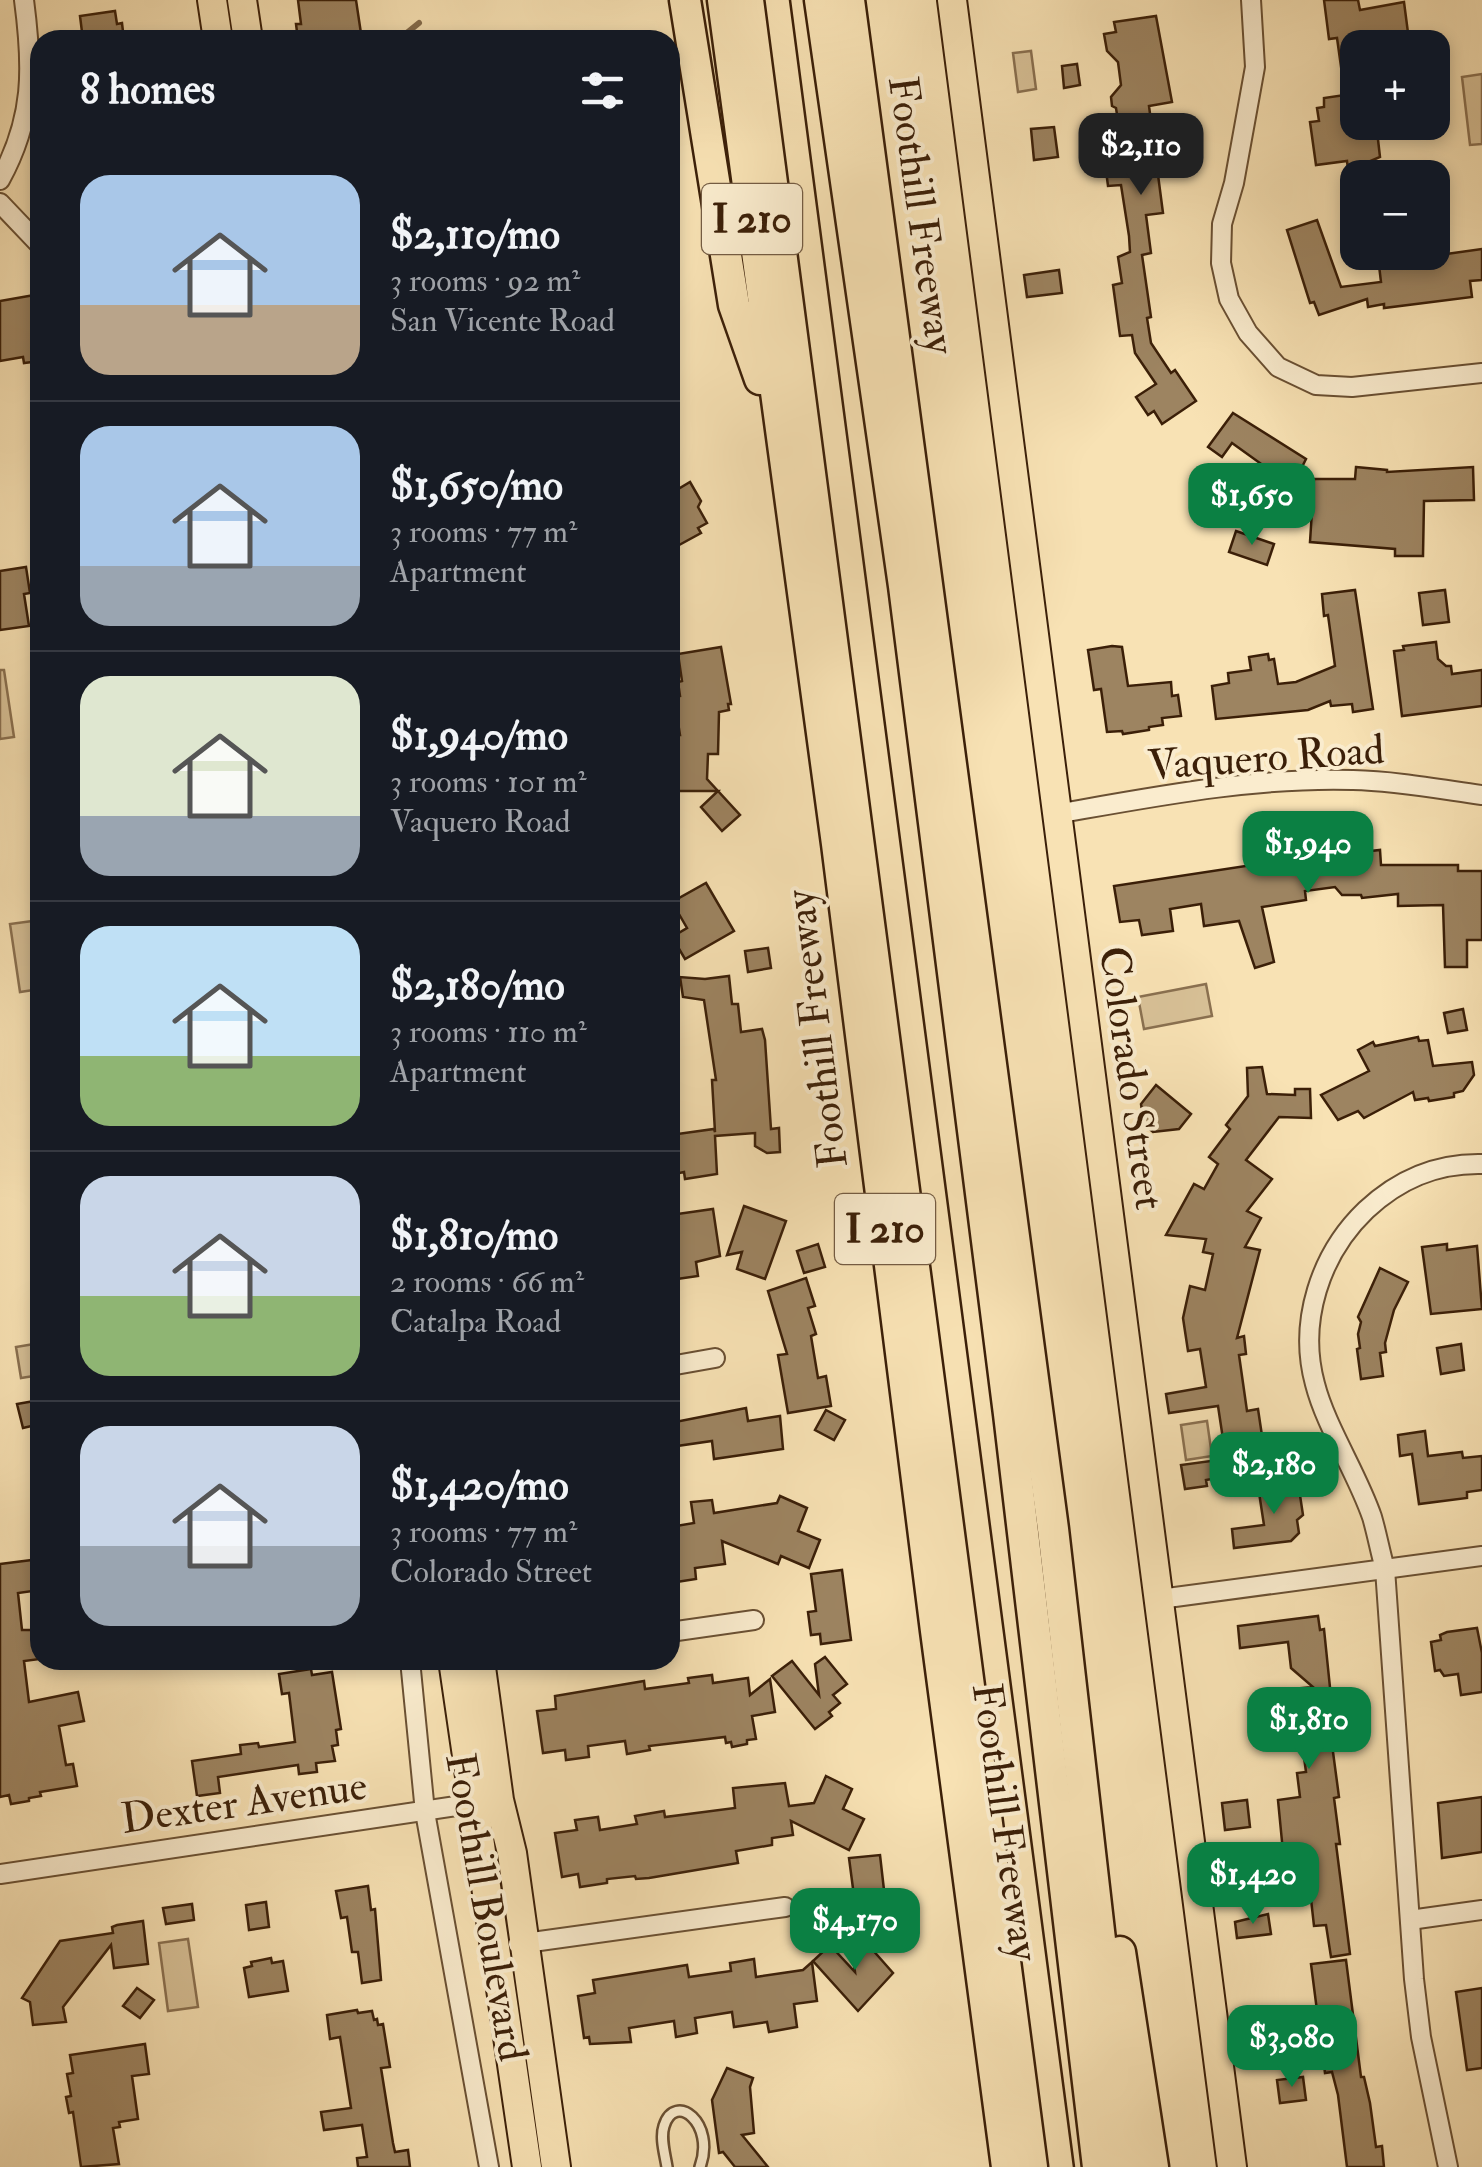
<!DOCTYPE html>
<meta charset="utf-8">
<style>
:root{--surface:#171b24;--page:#20242c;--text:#f1f3f6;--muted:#9ea1a6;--line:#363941;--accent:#0b8043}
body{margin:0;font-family:"IM FELL Double Pica",serif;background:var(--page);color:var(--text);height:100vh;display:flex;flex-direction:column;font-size:38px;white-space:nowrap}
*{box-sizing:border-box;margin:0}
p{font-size:32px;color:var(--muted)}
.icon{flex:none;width:55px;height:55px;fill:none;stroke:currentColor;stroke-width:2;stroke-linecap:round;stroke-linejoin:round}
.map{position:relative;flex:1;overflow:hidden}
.sheet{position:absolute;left:30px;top:30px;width:650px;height:1640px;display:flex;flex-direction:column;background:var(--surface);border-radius:30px;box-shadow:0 5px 15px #0003}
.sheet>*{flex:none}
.fabs{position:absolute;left:1340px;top:30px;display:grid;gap:20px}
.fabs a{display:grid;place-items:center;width:110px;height:110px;border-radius:20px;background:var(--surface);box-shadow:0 5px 15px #0003;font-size:50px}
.price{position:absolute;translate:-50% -85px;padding:0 22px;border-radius:20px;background:var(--accent);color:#fff;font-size:32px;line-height:65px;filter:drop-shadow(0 2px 5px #0008)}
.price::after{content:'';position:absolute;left:50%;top:60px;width:30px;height:22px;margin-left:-15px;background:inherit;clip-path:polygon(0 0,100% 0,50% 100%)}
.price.selected{background:#222;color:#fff}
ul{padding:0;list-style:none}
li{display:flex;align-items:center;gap:30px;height:250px;padding:0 50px}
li+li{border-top:2px solid var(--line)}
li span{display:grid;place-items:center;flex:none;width:280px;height:200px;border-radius:30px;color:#555}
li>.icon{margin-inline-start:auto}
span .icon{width:120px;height:120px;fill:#fffc;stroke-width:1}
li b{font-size:42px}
h2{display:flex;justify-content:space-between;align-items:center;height:120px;padding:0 50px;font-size:42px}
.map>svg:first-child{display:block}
.green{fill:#d8c197;stroke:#8a7050;stroke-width:2.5}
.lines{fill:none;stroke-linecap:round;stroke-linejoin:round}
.stream{stroke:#866c4c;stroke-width:6}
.building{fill:#9d8461;stroke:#3b1f08;stroke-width:2.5}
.lane-casing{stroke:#6a5033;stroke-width:14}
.street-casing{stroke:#6a5033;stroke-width:22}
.primary-casing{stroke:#3b1f08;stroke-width:32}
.highway-casing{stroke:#3b1f08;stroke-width:35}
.lane{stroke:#faecce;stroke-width:9}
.street{stroke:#faecce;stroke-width:18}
.primary{stroke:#f8e2b4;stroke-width:28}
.highway{stroke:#f8e2b4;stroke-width:30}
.tram{stroke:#3b1f08;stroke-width:2.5}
.labels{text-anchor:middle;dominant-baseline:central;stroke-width:8;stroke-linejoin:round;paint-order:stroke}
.shield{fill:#faecce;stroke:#745c43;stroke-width:2.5}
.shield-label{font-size:40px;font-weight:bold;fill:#3b1f08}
.street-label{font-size:42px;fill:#3b1f08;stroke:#faecce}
</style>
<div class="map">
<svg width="1482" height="2167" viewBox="0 0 1482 2167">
<rect width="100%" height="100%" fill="#f8e2b4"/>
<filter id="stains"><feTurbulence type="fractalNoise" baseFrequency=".002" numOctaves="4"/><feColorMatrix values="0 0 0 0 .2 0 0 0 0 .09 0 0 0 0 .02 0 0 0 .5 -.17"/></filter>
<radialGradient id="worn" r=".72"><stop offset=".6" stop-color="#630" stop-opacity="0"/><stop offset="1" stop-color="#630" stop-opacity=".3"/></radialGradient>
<g class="green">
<path d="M1031,51L1036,89L1018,92L1013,53Z"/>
<path d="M1482,74V144L1470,145L1462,77Z"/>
<path d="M0,670H4L14,737L0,739Z"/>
<path d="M40,920V989L20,992L10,924Z"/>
<path d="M1206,984L1212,1016L1144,1029L1138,997Z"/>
<path d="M40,1343V1375L21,1378L16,1347Z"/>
<path d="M1207,1421L1212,1456L1186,1460L1181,1425Z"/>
<path d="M188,1939L198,2007L168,2011L159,1943Z"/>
</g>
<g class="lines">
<path class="stream" d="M398,40L419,23"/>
</g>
<g class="building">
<path d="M298,0H356L362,40H298L296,24H301Z"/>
<path d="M1324,0H1358L1360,10L1404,2L1410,48H1358V122H1376L1380,157L1368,162L1370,178H1349L1347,161L1316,165L1310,122L1319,121L1317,108L1324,107V98L1345,95L1337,38L1329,39Z"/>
<path d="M115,11L117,24L122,23L124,40H83L80,16Z"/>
<path d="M1156,16L1172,102L1149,106L1163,213L1146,215L1151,253L1142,255L1151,317L1147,318L1151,343L1171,373L1175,370L1196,401L1162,424L1154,411L1148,415L1136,397L1156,384L1135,353L1132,335L1120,336L1113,285L1122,283L1118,257L1130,252L1129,236L1121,185L1108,186L1104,155L1123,153L1116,108L1112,106L1111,97L1121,85L1118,62L1107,51L1104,34L1116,32L1114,22Z"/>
<path d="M1077,64L1080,85L1064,88L1062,66Z"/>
<path d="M1054,127L1058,157L1034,160L1031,129Z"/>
<path d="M1317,220L1341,287L1381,282L1378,257L1382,256V252H1428L1432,256L1482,249V280L1470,281L1472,297L1384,308V304L1368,307L1367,299L1319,315L1314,302L1310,303L1287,230Z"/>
<path d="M1059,270L1062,293L1027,297L1024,275Z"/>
<path d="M40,294V361L24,363L23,357L0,361V301Z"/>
<path d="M1233,413L1306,459L1279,513L1259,504L1272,478L1268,476L1271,471L1232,443L1222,457L1208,447Z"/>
<path d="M1356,467L1387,470V472L1473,467L1474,500L1424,501L1423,556H1395V549L1310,542L1314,479H1355Z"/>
<path d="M690,482L701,501L698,507L707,523L698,528L701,533L670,550V494Z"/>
<path d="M1236,531L1274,544L1267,565L1229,552Z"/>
<path d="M26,567L30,593L24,594L29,626L0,630V571Z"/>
<path d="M1355,590L1373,709L1353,712L1352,704L1331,706L1330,701L1308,710L1216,719L1212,686L1229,683L1228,673L1251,670L1249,657L1268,654L1269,660L1274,659L1278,684L1296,682L1335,666L1328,615L1324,616L1322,594Z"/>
<path d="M1445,590L1449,622L1423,625L1419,593Z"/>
<path d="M1436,642L1438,659L1446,666H1451L1452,674L1482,670V706L1402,716L1394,651L1404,650L1403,646Z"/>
<path d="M1112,646L1122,647L1128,686L1171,682L1172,696L1178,695L1181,716L1162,718L1163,725L1149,727V730L1123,734L1122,731L1107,732L1101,689L1094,690L1088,650Z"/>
<path d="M721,647L731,704H728L729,710L719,712L718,754H708L707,779L740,815L722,831L701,807L718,791H670V735H680L674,697L680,696L678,682L682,681L678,654Z"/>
<path d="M1380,850L1381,865H1458V871H1482V940H1467V967H1445L1443,905L1398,906V894L1362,898L1361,895H1342L1335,887L1305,891L1306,900L1262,907L1274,962L1255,968L1239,921L1204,926L1201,904L1170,909L1173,931L1142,935L1139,920L1120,922L1114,886L1278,861L1286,856L1318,864L1317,857Z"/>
<path d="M706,883L734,931L685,959L672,937L687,928L672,902Z"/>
<path d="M768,948L771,968L748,972L745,951Z"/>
<path d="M729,976L732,1004H738L741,1032L762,1029L765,1040L771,1129L779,1128L780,1152L767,1153L755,1146V1133L715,1136L717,1174L685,1179L684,1172L670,1175V1135L714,1129L715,1132L712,1080H716L704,1000L683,997L680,977L705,979Z"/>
<path d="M1463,1009L1467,1030L1448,1033L1444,1013Z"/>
<path d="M1418,1037L1419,1041L1428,1040L1433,1066L1472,1062L1474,1075L1463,1091L1454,1093V1097L1429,1101L1428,1098L1415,1100L1413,1092L1364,1118L1358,1111L1338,1120L1321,1095L1369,1071L1358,1050L1373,1042L1375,1046Z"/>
<path d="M1262,1067L1267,1094L1295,1095V1089H1310L1311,1118L1279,1117L1246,1160L1272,1179L1247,1211L1261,1218L1245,1247L1260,1250L1237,1338L1244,1336L1246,1354L1239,1355L1247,1411L1258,1409L1267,1469L1206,1480L1207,1486L1185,1489L1181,1465L1226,1459L1218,1406L1169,1413L1166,1394L1206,1387L1200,1349L1188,1351L1183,1318L1190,1286L1205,1290L1213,1254L1203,1252L1206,1239L1166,1235L1194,1184L1204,1189L1218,1164L1209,1157L1230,1129L1226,1125L1248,1096L1247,1068Z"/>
<path d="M1156,1085L1191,1114L1179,1129L1153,1132L1144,1124L1141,1104Z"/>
<path d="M744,1206L786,1221L765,1279L737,1269L742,1252L727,1255Z"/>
<path d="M713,1209L720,1256L696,1262L698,1276L670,1280V1215Z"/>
<path d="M818,1244L825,1267L804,1273L797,1251Z"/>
<path d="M1447,1244V1250L1477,1246L1482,1309L1431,1314L1422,1247Z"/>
<path d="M1380,1268L1408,1282L1394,1310L1385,1343L1386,1352L1380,1353L1383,1376L1361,1379L1357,1349L1360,1348L1358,1334L1361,1322L1358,1317Z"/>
<path d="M806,1278L815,1306L808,1308L816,1334L811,1336L818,1378L826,1376L831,1406L788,1413L778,1355L787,1354L768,1291Z"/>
<path d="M1461,1344L1464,1370L1441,1374L1437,1348Z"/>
<path d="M40,1400V1424L23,1428L17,1404Z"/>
<path d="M746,1408L748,1421L780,1416L783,1449L714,1459L712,1441L670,1447V1423Z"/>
<path d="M826,1410L845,1420L834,1440L815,1430Z"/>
<path d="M1425,1431L1428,1456L1462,1452L1463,1458L1482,1456V1490L1467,1492V1498L1419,1504L1412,1454L1400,1456L1398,1435Z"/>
<path d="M1298,1482L1303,1515L1297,1520L1299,1533L1291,1541L1234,1548L1232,1529L1264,1525L1258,1486Z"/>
<path d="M780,1496L807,1508L798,1531L820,1540L809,1568L781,1556L778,1564L722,1541L725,1564L695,1568L696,1579L670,1583V1527L694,1523L691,1502L712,1500L714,1513L777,1503Z"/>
<path d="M40,1559V1590L18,1593L22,1630H40V1659L24,1661L29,1702L78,1692L84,1721L59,1726L66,1765L73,1764L77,1786L40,1792L41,1796L29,1798V1801L11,1804L9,1795L0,1797V1564Z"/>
<path d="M842,1570L851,1640L821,1644L820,1634L811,1635L808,1612L816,1611L811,1574Z"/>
<path d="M1318,1616L1320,1630L1324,1629L1335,1736L1331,1737L1339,1797L1334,1798L1340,1844H1336L1350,1954L1331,1957L1326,1925L1314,1926L1309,1881L1286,1883L1278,1800L1300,1797L1297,1773L1306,1772L1302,1742L1281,1744L1276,1713H1270L1268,1696L1283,1694V1690L1313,1687L1291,1668L1288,1642L1240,1648L1238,1626Z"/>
<path d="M1477,1628L1482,1653V1692L1461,1695L1458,1674L1444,1676L1440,1670L1435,1671L1431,1642L1441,1640L1440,1635L1447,1632Z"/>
<path d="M825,1657L847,1684L833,1695L840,1703L829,1712L832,1716L815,1729L772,1676L792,1661L819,1695L815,1664Z"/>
<path d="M311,1669L312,1675L332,1672L341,1729L336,1730L338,1745L332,1746L335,1761L316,1763L317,1772L299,1774L298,1765L218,1777L220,1793L197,1796L192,1761L241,1754L240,1745L258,1743L259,1747L295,1742L289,1693L282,1694L279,1674Z"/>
<path d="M712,1675L713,1683L748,1678L750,1695L770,1679L775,1712L752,1716L756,1739L747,1740V1744L732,1747L731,1742L726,1743L725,1737L649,1746L650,1750L627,1754L625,1741L588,1746L589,1757L566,1760L565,1750L543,1753L537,1711L556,1709L555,1696L644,1681L645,1689L689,1683L688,1678Z"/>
<path d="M826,1776L852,1789L843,1809L864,1819L849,1850L791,1821L793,1835L772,1838V1845L736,1851L738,1863L649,1878L636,1879L635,1876L607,1879V1883L580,1887L578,1874L562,1877L555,1833L577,1830L575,1820L598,1817L600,1830L637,1824L635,1816L664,1811L665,1817L735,1808L733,1788L785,1783L789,1806L814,1803Z"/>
<path d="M1482,1797V1852L1442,1858L1438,1803Z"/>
<path d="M1247,1800L1250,1827L1225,1830L1222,1803Z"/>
<path d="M880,1855L888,1925L858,1929L857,1919L848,1920L846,1897L854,1896L849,1858Z"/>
<path d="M368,1886L371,1910L375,1909L381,1980L362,1983L358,1952H352L347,1917L341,1918L336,1891Z"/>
<path d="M266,1902L269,1927L249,1930L246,1905Z"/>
<path d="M192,1904L194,1920L166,1924L163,1908Z"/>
<path d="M1268,1914L1271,1934L1237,1938L1235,1922Z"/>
<path d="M143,1921L148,1964L114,1968L111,1945L63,2007L66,2022L33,2025L30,2002L22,1998L60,1941L113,1933L112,1927L117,1925Z"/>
<path d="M863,1939L893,1973L858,2011L813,1961L830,1945L855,1972L852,1949Z"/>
<path d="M271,1958L272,1963L283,1961L288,1991L249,1997L244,1968L252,1966L251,1962Z"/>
<path d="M754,1959L756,1977L803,1970L812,1962L817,2001L794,2004L797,2027L769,2032L767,2022L734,2027L732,2012L695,2018L697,2033L676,2037L674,2021L629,2028L631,2042L590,2044L589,2037L584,2038L578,1996L595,1993L593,1980L687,1965L689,1977L731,1971L730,1963Z"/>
<path d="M1346,1960L1361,2077H1364L1370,2103L1376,2147L1382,2146L1384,2167H1347L1338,2095L1332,2072L1325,2073L1311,1964Z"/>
<path d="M137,1988L154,2000L140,2018L123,2006Z"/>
<path d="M1482,1988V2068L1467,2070L1456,1992Z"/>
<path d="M357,2010L358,2013L372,2011L374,2020L377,2019L378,2025L383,2024L390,2067L381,2068L393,2143L395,2152L408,2150L410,2167H358L357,2158L367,2157L362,2125L324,2130L321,2112L351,2108L340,2037L330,2039L327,2015Z"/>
<path d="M145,2044L149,2074L132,2076L138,2119L119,2122L120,2127L113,2128L119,2164L81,2167L73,2112L69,2113L66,2097L71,2096L67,2074L73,2073L70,2055Z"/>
<path d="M727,2068L753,2078L750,2087L754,2133L742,2135L768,2167H735L723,2152L719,2153L712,2100Z"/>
<path d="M1303,2077L1306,2100L1280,2103L1277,2080Z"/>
</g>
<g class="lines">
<g class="lane-casing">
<path id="lane" d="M667,2167C665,2154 660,2138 664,2126C675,2091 716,2123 700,2167"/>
</g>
<g class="street-casing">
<g id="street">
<path d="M1251,0L1255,67L1234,183L1222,224L1221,263L1229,299L1248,333L1278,367L1316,385L1352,387L1482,373"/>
<path d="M0,180C34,118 33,68 24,0"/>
<path d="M0,203L40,245"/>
<path d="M1056,814C1153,797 1254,777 1353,780C1396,781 1439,789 1482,795"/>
<path d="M670,1366L715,1358"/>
<path d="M1160,1599L1482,1556"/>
<path d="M670,1632L754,1620"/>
<path d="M410,1660L425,1812L489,2167"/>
<path d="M0,1874L483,1802"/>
<path d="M1410,1920L1482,1910"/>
<path d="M518,1944L785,1907"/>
<path d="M1448,2167L1421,2037L1414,1979L1385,1569C1380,1551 1377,1534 1372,1517C1357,1473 1326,1427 1315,1384C1298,1322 1320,1254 1366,1210C1399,1179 1436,1163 1482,1164"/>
</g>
</g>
<g class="primary-casing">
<g id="primary">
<path d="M212,0L218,40"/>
<path d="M242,0L248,40"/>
<path d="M952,0L1232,2167"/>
<path d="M453,1660L527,2167"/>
<path d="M480,1660L499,1800L512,1853L556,2167"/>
</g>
</g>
<g class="highway-casing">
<g id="highway">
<path d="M685,0L734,305L760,379"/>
<path d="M723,0L837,844L936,1631L1007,2167"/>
<path d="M748,0L1032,2167"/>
<path d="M820,0L904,586L1009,1414L1098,2167"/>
<path d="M849,0L1053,1529L1126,2167"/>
<path d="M1120,1952L1153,2167"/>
</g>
</g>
<use href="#lane" class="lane"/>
<use href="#street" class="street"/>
<use href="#primary" class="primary"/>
<use href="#highway" class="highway"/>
<path class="tram" d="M790,0L1074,2167"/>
</g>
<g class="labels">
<g class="shield">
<rect x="702" y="184" width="100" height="70" rx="8"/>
<rect x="835" y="1194" width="100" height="70" rx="8"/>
</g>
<g class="shield-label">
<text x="752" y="219">I 210</text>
<text x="885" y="1229">I 210</text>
</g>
<g class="street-label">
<text transform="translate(921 215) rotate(82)">Foothill Freeway</text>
<text transform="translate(1266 758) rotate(-4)">Vaquero Road</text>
<text transform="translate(817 1029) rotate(-97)">Foothill Freeway</text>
<text transform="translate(1131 1078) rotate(82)">Colorado Street</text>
<text transform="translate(244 1803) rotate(-8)">Dexter Avenue</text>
<text transform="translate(1005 1822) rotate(82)">Foothill Freeway</text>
<text transform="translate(486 1907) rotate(80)">Foothill Boulevard</text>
</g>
</g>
<rect width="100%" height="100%" filter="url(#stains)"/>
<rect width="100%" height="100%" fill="url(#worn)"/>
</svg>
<div class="fabs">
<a>+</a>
<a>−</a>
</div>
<b class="price selected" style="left:1141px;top:198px">$2,110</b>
<b class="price" style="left:1252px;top:548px">$1,650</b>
<b class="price" style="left:1308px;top:896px">$1,940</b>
<b class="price" style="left:1274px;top:1517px">$2,180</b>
<b class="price" style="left:1309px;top:1772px">$1,810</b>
<b class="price" style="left:1253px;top:1927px">$1,420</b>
<b class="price" style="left:855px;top:1973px">$4,170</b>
<b class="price" style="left:1292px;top:2090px">$3,080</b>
<section class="sheet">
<h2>8 homes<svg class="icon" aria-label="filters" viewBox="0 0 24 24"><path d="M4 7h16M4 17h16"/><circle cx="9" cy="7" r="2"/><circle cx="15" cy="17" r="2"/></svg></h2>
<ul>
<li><span style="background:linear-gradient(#a9c7e8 65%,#b9a48a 0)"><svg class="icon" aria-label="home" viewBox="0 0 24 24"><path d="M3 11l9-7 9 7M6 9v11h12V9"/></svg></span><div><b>$2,110/mo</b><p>3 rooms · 92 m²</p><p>San Vicente Road</p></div></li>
<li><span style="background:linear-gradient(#a9c7e8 70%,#9aa5b1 0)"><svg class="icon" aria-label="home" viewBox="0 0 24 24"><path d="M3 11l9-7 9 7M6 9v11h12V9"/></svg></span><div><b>$1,650/mo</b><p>3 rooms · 77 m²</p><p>Apartment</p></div></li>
<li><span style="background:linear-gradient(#dfe7d0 70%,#9aa5b1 0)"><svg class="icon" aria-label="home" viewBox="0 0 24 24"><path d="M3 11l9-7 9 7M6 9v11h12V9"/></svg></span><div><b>$1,940/mo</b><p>3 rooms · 101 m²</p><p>Vaquero Road</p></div></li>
<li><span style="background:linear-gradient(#bfe0f5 65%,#8fb573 0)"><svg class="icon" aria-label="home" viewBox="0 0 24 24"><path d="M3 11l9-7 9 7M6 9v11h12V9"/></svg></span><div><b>$2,180/mo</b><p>3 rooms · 110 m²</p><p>Apartment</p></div></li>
<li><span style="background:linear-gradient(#c9d6e8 60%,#8fb573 0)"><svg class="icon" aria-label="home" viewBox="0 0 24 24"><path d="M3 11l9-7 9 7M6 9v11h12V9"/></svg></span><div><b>$1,810/mo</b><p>2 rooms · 66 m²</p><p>Catalpa Road</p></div></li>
<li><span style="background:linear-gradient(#c9d6e8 60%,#9aa5b1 0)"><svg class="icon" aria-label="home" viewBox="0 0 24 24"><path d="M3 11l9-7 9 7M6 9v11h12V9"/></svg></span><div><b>$1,420/mo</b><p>3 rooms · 77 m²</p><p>Colorado Street</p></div></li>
</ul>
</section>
</div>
